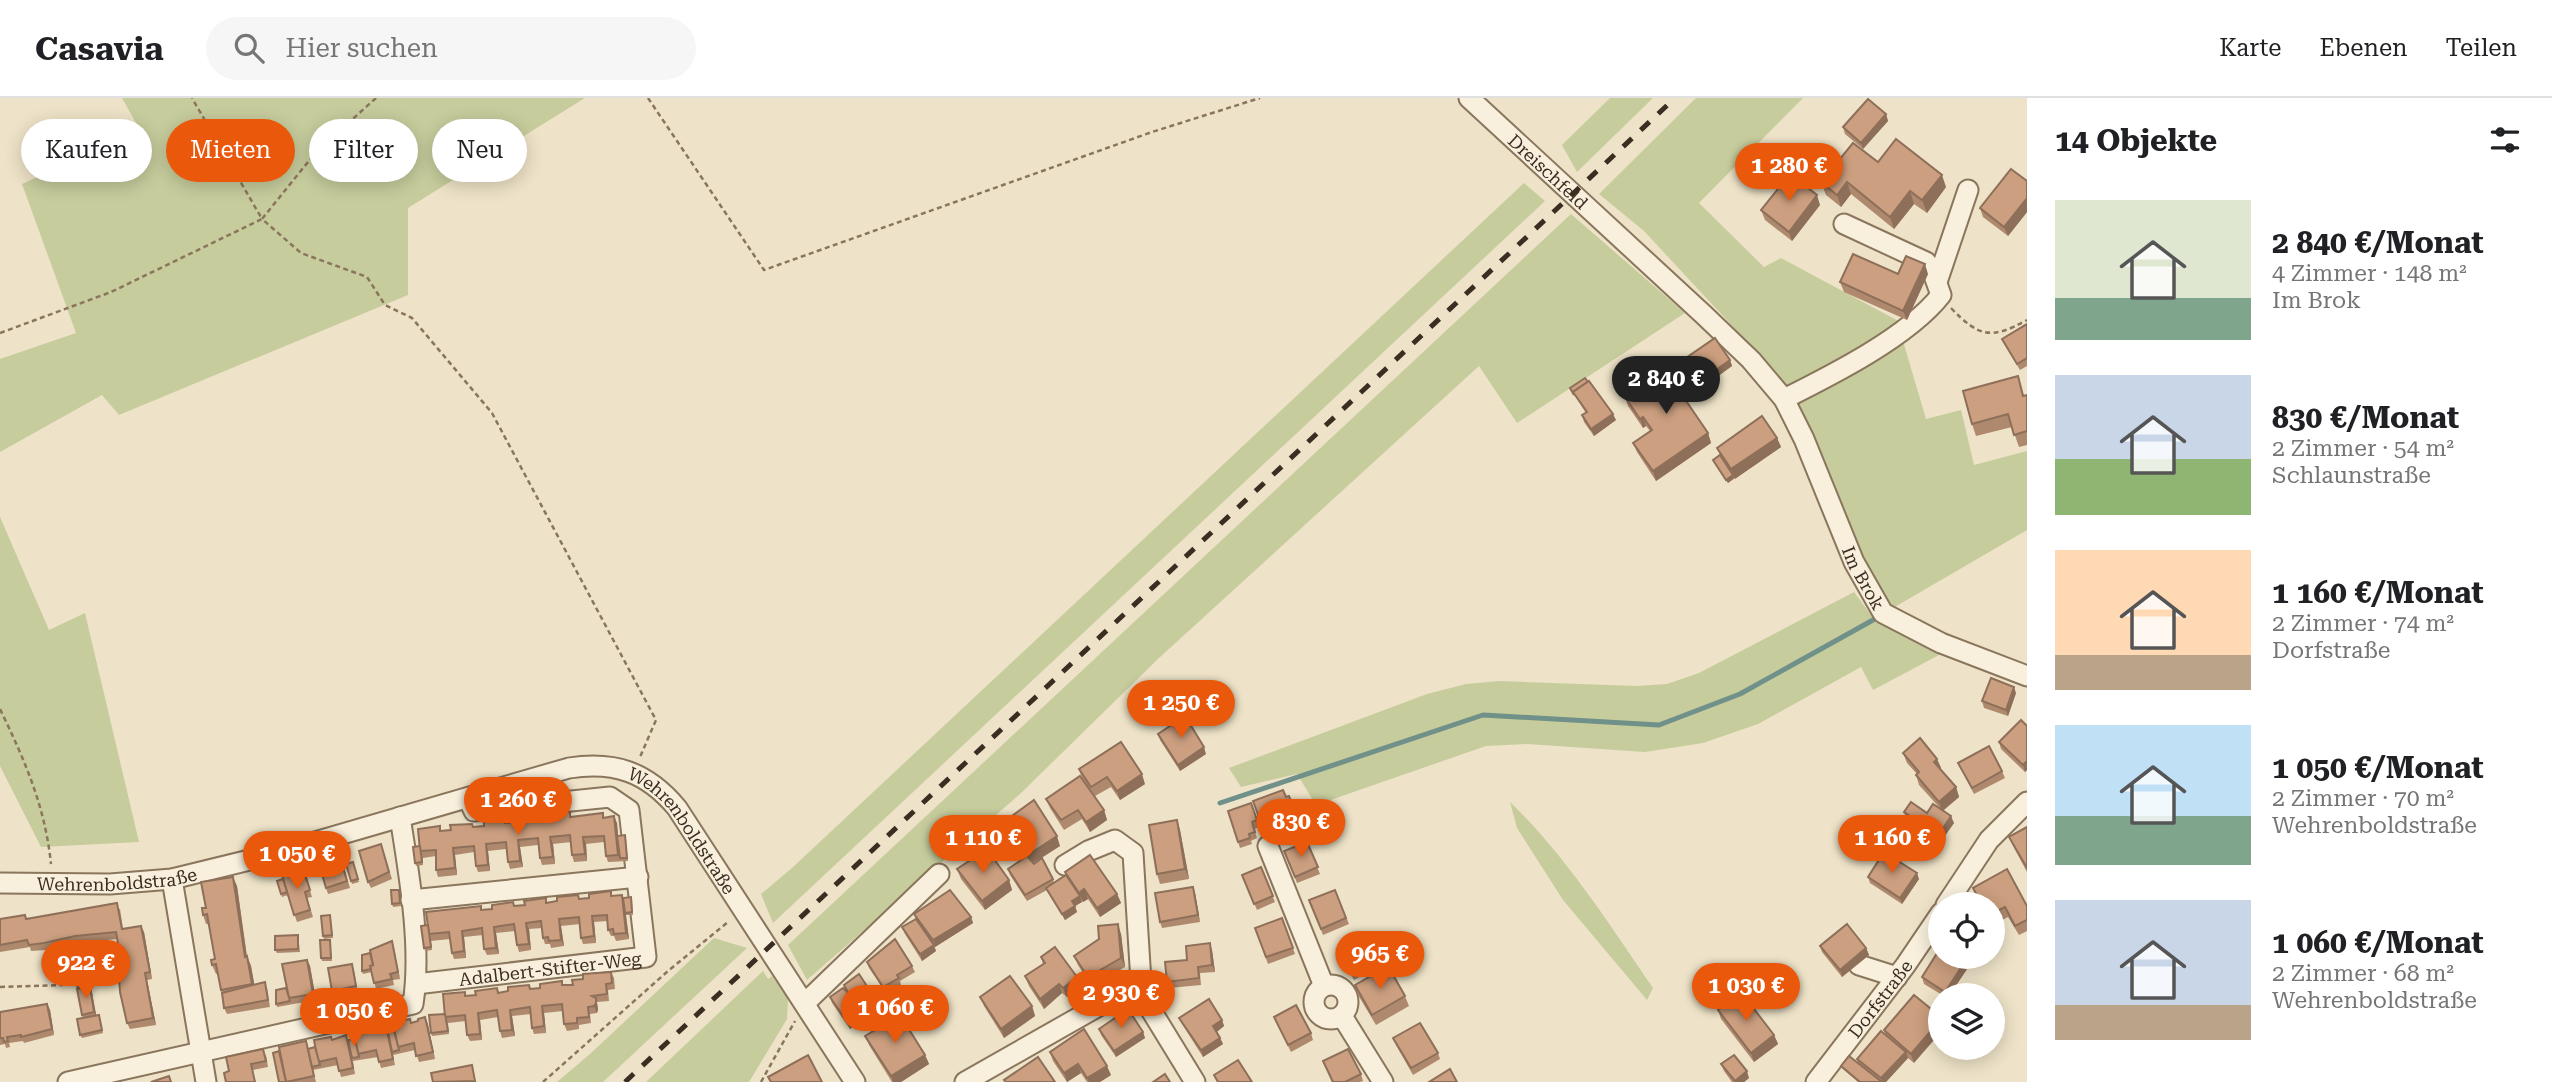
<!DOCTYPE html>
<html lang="de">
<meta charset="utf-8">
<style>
:root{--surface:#fff;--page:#f6f6f6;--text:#202124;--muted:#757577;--line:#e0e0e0;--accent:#ea580c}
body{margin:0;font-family:"Roboto Serif",serif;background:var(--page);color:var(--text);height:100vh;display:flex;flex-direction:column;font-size:26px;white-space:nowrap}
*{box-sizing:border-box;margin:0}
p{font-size:23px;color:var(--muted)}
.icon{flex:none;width:38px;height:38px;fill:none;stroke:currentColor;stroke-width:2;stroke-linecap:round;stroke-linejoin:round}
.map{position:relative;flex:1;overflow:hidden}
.drawer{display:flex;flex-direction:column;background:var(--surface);width:525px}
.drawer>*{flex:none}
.banner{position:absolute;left:21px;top:21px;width:665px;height:63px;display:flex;gap:14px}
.fabs{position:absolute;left:1928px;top:794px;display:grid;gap:14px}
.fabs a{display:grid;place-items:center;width:77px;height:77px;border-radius:50%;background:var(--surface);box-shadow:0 4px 18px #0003;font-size:35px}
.price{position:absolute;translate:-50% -60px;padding:0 16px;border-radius:24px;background:var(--accent);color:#fff;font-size:23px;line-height:46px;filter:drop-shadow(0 2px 4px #0008)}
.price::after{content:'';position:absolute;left:50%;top:42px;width:21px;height:16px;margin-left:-10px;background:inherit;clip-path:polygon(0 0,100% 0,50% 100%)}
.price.active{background:#222;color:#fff}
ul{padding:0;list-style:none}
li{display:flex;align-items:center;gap:21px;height:175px;padding:0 28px}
li span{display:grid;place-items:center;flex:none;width:196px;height:140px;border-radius:0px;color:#555}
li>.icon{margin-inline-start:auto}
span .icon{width:84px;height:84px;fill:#fffc;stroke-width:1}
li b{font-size:30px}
h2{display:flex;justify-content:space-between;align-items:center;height:84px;padding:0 28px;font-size:30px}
.tag{padding:0 24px;border-radius:32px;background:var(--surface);box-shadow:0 4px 18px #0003;font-size:24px;line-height:63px}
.tag.active{background:var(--accent);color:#fff}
header{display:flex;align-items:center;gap:42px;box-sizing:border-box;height:98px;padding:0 35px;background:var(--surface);border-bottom:2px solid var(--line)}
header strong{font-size:33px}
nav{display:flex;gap:38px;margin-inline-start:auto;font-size:24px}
.search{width:490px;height:63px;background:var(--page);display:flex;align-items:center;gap:18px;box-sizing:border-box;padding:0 24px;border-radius:38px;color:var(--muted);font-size:26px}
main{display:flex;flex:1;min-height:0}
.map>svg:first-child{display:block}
.green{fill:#c6cc9c}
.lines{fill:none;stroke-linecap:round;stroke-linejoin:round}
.stream{stroke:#709189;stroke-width:5}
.minor-casing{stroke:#8a755d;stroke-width:23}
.path{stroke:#8a755d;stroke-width:2.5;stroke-dasharray:5 3.5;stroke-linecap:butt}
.minor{stroke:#f8f0dc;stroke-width:19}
.rail{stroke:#3b2d21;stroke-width:5;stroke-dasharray:12 12;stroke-linecap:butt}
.wall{fill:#af896d}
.shaded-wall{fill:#8e6f59}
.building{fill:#cb9f7f;stroke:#8e6f59;stroke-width:2}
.labels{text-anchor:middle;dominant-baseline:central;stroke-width:5;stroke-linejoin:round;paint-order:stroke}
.street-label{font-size:18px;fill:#3b2d21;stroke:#f5edd8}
</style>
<header>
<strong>Casavia</strong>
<div class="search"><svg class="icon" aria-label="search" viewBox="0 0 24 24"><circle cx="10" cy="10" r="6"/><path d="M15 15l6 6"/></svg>Hier suchen</div>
<nav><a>Karte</a><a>Ebenen</a><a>Teilen</a></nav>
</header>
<main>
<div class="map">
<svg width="2027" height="984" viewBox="0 0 2027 984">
<rect width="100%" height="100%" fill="#eee3c8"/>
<g class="green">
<path d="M122,0H585L408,110V197L119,317L102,297L0,354V261L76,235L22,86L140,32Z"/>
<path d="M1610,0H1653L1577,74L1562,47Z"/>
<path d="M1696,0H1803L1699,105L1764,169L1781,160L1902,225L1789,289L1644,133L1599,96Z"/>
<path d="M1524,85L1545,103L773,825L761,796L792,770Z"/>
<path d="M1571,116L1685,215L1517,325L1479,268L1159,560L1020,696L807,882L788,847Z"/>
<path d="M1903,243L1926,321L1961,312L1974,367L2027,353V432L1893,510L1862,460L1798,304Z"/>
<path d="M0,419L49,532L85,515L139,744L41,749L0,668Z"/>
<path d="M1854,494L1874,521L1941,556L1873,592L1861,569L1758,626L1703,645L1645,654L1527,646L1486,648L1316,707L1297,676L1241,689L1229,670L1427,596L1466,586L1500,583L1636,588L1667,586L1699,575Z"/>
<path d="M1510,704C1566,758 1609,826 1653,890L1647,902L1563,802L1517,730Z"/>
<path d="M714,840L747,850L603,984H557L590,956Z"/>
<path d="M763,873L768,881L772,878L788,901L787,921L749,984H646Z"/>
</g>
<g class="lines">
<path class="stream" d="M1220,705L1483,617L1659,627L1740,596L1873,522"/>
<g class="minor-casing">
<g id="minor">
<path id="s1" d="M1469,0L1704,217L1751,262L1784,301L1804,341L1854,464L1883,515L1941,545L2027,578"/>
<path d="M1937,184L1968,92"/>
<path d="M1784,301C1832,277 1908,239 1941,197L1932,172L1926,164L1844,126"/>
<path d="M1268,748L1324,888"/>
<path d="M1065,767L1088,753L1115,742L1133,755L1141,884L1146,904L1195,984"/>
<path d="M172,781L206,984"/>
<path id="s2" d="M0,785L110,786L172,781L270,757L569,670C615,663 647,674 677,710L855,984"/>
<path d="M411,802L638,779"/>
<path d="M1946,807L1989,742L2027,704"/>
<path d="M1859,867L1897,879"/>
<path id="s3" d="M416,886L646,859L629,712L610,699L474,713L468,700"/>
<circle cx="1331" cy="904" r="17"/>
<path d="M805,905L939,776"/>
<path d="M1342,918L1383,984"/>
<path d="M68,984L413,906C422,849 409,776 400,719"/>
<path d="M965,984L1141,884"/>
<path id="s4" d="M1816,984L1905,868L1941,815"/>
</g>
</g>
<g class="path">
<path d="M376,0L316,54L262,121L301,155L367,179L385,207L412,220L492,315L656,622L640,659"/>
<path d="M648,0L764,172L1152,34L1260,0"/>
<path d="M1951,210C1979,239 1991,242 2027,222"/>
<path d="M0,235L111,194L262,121L192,0"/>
<path d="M0,611C25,663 45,708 51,766"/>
<path d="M0,889L63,887"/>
<path d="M543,984L668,873L728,824"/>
<path d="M761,984L795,923"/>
</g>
<use href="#minor" class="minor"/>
<path class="rail" d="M625,984L1675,0"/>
</g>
<g class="wall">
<path d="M1886,16L1888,23L1863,51L1845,36L1843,29Z"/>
<path d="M1878,64L1946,89L1927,115L1914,106L1894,131L1851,96L1841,109L1826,97L1821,84Z"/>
<path d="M2027,83V114L2008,138L1983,119L1980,110Z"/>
<path d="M1820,107L1792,143L1765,122L1761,112Z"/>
<path d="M1898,176H1928L1907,222L1844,194L1840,184Z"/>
<path d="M2027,226V268L2020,272L2005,247L2002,241Z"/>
<path d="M1730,262L1732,268L1685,302L1708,335L1711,345L1656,383L1637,354L1633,345L1650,333L1646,328L1643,330L1628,308L1625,299L1680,264Z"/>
<path d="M2018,278L2024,298L2027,297V347L2019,349L2012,329L1976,338L1972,326Z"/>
<path d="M1570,290L1616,322L1594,338L1584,324L1582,317L1586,315Z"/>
<path d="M1777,340L1781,349L1728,385L1714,365L1713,362L1720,357L1717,350Z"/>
<path d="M2016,595L2008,618L1984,610L1982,603Z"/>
<path d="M2027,628V672L2025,674L2001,651L1999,644Z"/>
<path d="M1158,636L1206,656L1180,673L1160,642Z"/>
<path d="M1903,655L1937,661L1941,670L1940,671L1956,689L1959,699L1943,713L1954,725L1934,753L1916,741L1914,735L1918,728L1906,720L1904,714L1927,715L1939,709L1919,687L1916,677L1917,676L1907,665Z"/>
<path d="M1958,665L2002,673L2005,680L1974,696Z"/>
<path d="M1079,671L1145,686L1120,702L1111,689L1095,698L1082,680Z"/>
<path d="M1286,699L1292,705L1297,720L1294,721L1297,730L1271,739L1267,726L1262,728L1253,703Z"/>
<path d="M1046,701L1104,712L1107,722L1090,734L1082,721L1064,732L1050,710Z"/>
<path d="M1251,705L1260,729L1254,731L1257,740L1251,743L1252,746L1240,750L1228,713Z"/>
<path d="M537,718L539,722L571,719L604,720L617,725L618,738L625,737L626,741L628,763L608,764L606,758L604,744L586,746L587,763L574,764L572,757L571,744L553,746L555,766L542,767L540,760L538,747L520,749L523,769L510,771L508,764L506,751L488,753L490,773L478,774L476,768L474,754L455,757L457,777L438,779L436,772V758L423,760V767L416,768L415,765L420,748L441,733L451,732L472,726L474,729L516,724Z"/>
<path d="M1177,722L1180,732L1189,781L1160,786L1157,776Z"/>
<path d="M1005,723L1060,748L1034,765L1053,781L1054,785L1066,777L1065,774L1117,796L1121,805L1100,819L1088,801L1083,804L1081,802L1082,804L1075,808L1077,814L1065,822L1047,792L1027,803L1010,777L1008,771L1026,758L1009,732Z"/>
<path d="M2027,729V774L2013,748L2009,739Z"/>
<path d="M1307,744L1320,776L1297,785L1284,753Z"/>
<path d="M381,746L392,781L371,790L368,784Z"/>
<path d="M353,764L359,784L352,786L346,766Z"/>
<path d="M343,766L350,790L328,796L326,790Z"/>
<path d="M1261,769L1275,804L1257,812L1242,777Z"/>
<path d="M303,770L312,799L307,800L313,819L297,824L288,797L282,799L277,783Z"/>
<path d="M957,771L1009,782L1012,792L985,812L961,781Z"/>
<path d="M1868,779L1919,781L1902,806L1870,785Z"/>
<path d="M237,788L247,858L251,868L254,887L267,890L270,909L227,916L224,910L218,876H216L212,867L215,861L209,826H206L203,817L206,810Z"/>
<path d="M1973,790L2027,808V833L2019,837L2008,819L1993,827V807H1980Z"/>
<path d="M399,792L401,808L393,809L392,806Z"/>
<path d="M1335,792L1349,826L1323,837L1309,802Z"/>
<path d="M1195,795L1200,824L1162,830L1160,824Z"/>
<path d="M613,798L632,802L633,817H626L629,841L616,843L614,838H611L608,832L607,823L594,824L596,845L583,846L581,840L580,826L561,828L564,848L551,850L550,846H545L543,840L542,830L529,831L531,852L519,854L517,847L515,833L496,835L499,856L487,857L484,851L483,837L464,839L466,860L454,861L452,855L450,841L431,843L432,852L425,853L424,850L428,827L482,812Z"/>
<path d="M120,811L123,831L144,834L152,881L147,882L156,927L130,931L127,925L124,878L117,841L77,845L46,852L31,853L30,849L0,854V821H26Z"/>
<path d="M914,816L971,819L973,825L935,849L929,840L936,853L922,863L905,836L902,829L916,821Z"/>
<path d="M330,817L333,840L324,841L323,838Z"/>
<path d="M1282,820L1295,856L1268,866L1255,830Z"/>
<path d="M1121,836L1125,869L1092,889L1078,867L1074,858Z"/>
<path d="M298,837L300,854L277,855L275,852Z"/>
<path d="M330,842L332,863H322L321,860Z"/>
<path d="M392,843L400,881L393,882L394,887L376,891L372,874L363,876L362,873L370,855Z"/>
<path d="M1820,848L1866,850L1869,857L1842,879L1822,854Z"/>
<path d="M1337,851L1374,863L1376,870L1354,882L1340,857Z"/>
<path d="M1212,852L1215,874L1200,875L1201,887L1169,890L1167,884L1187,862Z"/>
<path d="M1041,859L1080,888L1067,899L1062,895L1044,911L1029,888L1025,878L1043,866Z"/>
<path d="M1941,859H1975L1949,898H1944L1924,886L1922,879Z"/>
<path d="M307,862L310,868L316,902L277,909L276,906Z"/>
<path d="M867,864L912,868L915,874L900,883L901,887L886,895L869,870Z"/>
<path d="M354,872L358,895L335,899L332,893Z"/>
<path d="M88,873L96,918L100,920L103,935L82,940L80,937L83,920L82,917Z"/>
<path d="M611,874L614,880L615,891L608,892L609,903L597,904L598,911L597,915L590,916L591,925L579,927V931L567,933L564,926L563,913L544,915L546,935L534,936L532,930L531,916L512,918L515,938L502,940L500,933L498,919L480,922L482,942L470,943L467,937L466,923L448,925L449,936L432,938L431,935L445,916L466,898L476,897L497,890L499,895L508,893L529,887L531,891L573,887L583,881Z"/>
<path d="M844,887L878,908L862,918L863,921L850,931L832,905L830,899L846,892Z"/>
<path d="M1355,887L1405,898L1409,908L1376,927L1358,897Z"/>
<path d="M1914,897V965L1908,960L1886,984H1858L1843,971L1841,968L1858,965L1857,961L1885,936L1884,932Z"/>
<path d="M980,899L1032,908L1035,918L1004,940L984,908Z"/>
<path d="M47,906L50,912L54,937L24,945L23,943L9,945L10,949L6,950L5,946L0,947V914Z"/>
<path d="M1718,912L1774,937L1778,946L1754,964L1721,921Z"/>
<path d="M425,919L435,961L419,964L415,952L393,957L395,967L381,970L378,959L353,963L355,976L341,979L338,967L313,972L316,984H279L315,949L332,942H348L355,941L386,928L388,934L394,933Z"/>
<path d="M1274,919L1311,935L1313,942L1291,954Z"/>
<path d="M1179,920L1222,922L1224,928L1217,934L1223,946L1203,959L1182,926Z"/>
<path d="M1099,931L1143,934L1145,940L1116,959L1101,937Z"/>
<path d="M865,938L925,957L929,966L901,984H892L869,947Z"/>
<path d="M1393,940L1438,955L1440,961L1413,977L1396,947Z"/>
<path d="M1050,954L1111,977L1100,984H1087L1081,975L1067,984L1053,963Z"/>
<path d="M266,957L268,969L253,972L229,973Z"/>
<path d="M1323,963L1361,976L1363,983L1360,984H1332Z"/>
<path d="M1721,966L1749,980L1744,984H1732L1724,973Z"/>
</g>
<g class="shaded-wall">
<path d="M1886,16L1888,23L1863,51L1861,45Z"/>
<path d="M1942,77L1946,89L1927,115L1922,102Z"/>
<path d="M1847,84L1851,96L1841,109L1837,97Z"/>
<path d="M1910,93L1914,106L1894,131L1890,119Z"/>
<path d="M1817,97L1820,107L1792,143L1789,134Z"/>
<path d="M2027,100V114L2008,138L2004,129Z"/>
<path d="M1925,166L1928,176L1907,222L1903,213Z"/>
<path d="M1730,262L1732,268L1697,293L1695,287Z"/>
<path d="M1694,284L1697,293L1683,303L1680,294Z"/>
<path d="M1613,316L1616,322L1594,338L1591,331Z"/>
<path d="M1643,319L1646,328L1643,330L1640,321Z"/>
<path d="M1708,335L1711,345L1656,383L1653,373Z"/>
<path d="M1777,340L1781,349L1735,381L1731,371Z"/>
<path d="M1733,377L1734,380L1728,385L1726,382Z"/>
<path d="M2014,589L2016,595L2008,618L2006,612Z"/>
<path d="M1204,649L1206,656L1180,673L1178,667Z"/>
<path d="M1937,661L1941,670L1937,673L1934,664Z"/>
<path d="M2027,663V672L2025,674L2023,667Z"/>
<path d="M1142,676L1145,686L1120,702L1117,693Z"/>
<path d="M1956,689L1959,699L1942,713L1939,704Z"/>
<path d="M1104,712L1107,722L1090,734L1086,724Z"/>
<path d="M614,718L617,725L620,760L618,757Z"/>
<path d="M1951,718L1954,725L1934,753L1932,747Z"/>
<path d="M1177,722L1180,732L1189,781L1185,771Z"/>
<path d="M1057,738L1060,748L1031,766L1028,757Z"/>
<path d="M550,739L553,746L555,766L553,759Z"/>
<path d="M583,739L586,746L587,763L585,756Z"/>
<path d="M518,742L520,749L523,769L520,763Z"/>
<path d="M486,746L488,753L490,773L488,767Z"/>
<path d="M453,750L455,757L457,777L455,770Z"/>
<path d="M1917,775L1919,781L1902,806L1900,800Z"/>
<path d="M233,779L237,788L248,868L245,859Z"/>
<path d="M1009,782L1012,792L985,812L982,803Z"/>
<path d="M1193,789L1195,795L1200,824L1198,817Z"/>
<path d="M1084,791L1088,801L1083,804L1079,795Z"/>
<path d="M1117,796L1121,805L1100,819L1097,810Z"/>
<path d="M622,797L624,803L629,841L626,835Z"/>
<path d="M1080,798L1082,804L1075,808L1077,814L1065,822L1062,816L1072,803Z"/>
<path d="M592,818L594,824L596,845L594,838Z"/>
<path d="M971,819L973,825L935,849L933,842Z"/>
<path d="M559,821L561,828L564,848L561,842Z"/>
<path d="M526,825L529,831L531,852L529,846Z"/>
<path d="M1118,826L1121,836L1125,869L1121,860Z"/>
<path d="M141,828L144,834L152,881L150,874Z"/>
<path d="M494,829L496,835L499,856L496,850Z"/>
<path d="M462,833L464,839L466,860L464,853Z"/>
<path d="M392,843L394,850L400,881L398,874Z"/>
<path d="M1210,845L1212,852L1215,874L1212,867Z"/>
<path d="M934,847L936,853L922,863L920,856Z"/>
<path d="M1866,850L1869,857L1842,879L1840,872Z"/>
<path d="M247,858L251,868L256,895L252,886Z"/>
<path d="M1968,859H1975L1949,898H1947L1945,894Z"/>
<path d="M307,862L310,868L316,902L313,896Z"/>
<path d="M87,870L88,873L97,921L94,914Z"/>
<path d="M145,875L147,882L156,927L153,920Z"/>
<path d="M1077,879L1080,888L1067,899L1063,890Z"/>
<path d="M1059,886L1062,895L1044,911L1040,901Z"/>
<path d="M596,900L598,911L597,915L594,908Z"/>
<path d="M876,902L878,908L862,918L863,921L850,931L847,924L859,912Z"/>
<path d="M47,906L50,912L54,937L52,931Z"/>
<path d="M542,908L544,915L546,935L544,928Z"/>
<path d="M1032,908L1035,918L1004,940L1001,931Z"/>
<path d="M510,912L512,918L515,938L512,932Z"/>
<path d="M478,915L480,922L482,942L480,936Z"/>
<path d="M425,919L428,926L435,961L433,954Z"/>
<path d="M1941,921V934L1914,965L1911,956Z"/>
<path d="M1222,922L1224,928L1215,935L1213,928Z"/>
<path d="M1143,934L1145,940L1116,959L1114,953Z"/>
<path d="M1774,937L1778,946L1754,964L1751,955Z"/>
<path d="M1220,940L1223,946L1203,959L1201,952Z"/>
<path d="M1906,954L1908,960L1886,984H1882L1881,980Z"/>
<path d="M925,957L929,966L901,984H893L891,978Z"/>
<path d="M1078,966L1081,975L1067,984L1064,975Z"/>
<path d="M1107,968L1111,977L1100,984H1089L1087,980Z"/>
<path d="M1747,973L1749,980L1744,984H1735Z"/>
</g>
<g class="building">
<path d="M1868,1L1886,16L1861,45L1843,29Z"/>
<path d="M1896,41L1942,77L1922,102L1910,93L1890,119L1847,84L1837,97L1821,84L1853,45L1878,64Z"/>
<path d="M2011,71L2027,83V100L2004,129L1980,110Z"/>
<path d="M1790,76L1817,97L1789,134L1761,112Z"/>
<path d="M1853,156L1898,176L1906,158L1925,166L1903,213L1840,184Z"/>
<path d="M2027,226V260L2017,266L2002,241Z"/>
<path d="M1715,240L1730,262L1695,287L1680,264Z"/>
<path d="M1678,262L1694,284L1680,294L1708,335L1653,373L1633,345L1652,332L1643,319L1640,321L1625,299Z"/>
<path d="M2018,278L2023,298L2027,297V333L2014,337L2008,316L1972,326L1963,293Z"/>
<path d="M1585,280L1588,284L1573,294L1574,297L1570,290Z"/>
<path d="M1589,283L1613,316L1591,331L1582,317L1587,314L1573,294Z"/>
<path d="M1762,318L1777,340L1731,371L1717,350Z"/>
<path d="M1720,357L1733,377L1726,382L1713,362Z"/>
<path d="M1991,580L2014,589L2006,612L1982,603Z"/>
<path d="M1185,618L1204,649L1178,667L1158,636Z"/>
<path d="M2021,622L2027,628V663L2023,667L1999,644Z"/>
<path d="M1920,640L1937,661L1934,664L1956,689L1939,704L1916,677L1919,674L1903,655Z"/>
<path d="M1121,644L1142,676L1117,693L1107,679L1091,689L1079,671Z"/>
<path d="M1989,648L2002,673L1972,690L1958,665Z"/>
<path d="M1080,678L1104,712L1086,724L1078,712L1061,722L1046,701Z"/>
<path d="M1283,692L1286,699L1289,698L1295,714L1292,715L1295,724L1269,733L1264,720L1260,722L1253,703Z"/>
<path d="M1034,702L1057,738L1028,757L1005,723Z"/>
<path d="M1911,704L1927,715L1933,706L1951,718L1932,747L1914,735L1920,725L1904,714Z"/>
<path d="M1251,705L1257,722L1252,724L1255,734L1249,736L1250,740L1238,744L1228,713Z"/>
<path d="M570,714V719L603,715V720L614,718L618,757L606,758L604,738L583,739L585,756L572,757L570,737L550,739L553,759L540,760L538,740L518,742L520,763L508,764L506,744L486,746L488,767L476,768L474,748L453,750L455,770L436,772V752L420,753L418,731L440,728V733L451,732L450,727L472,726L473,729L484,728V724L505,722V725L516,724V720L537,718L538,722L549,721L548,717Z"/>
<path d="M1177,722L1185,771L1157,776L1149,727Z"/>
<path d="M2027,729V770L2009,739Z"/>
<path d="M625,737L627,760H620L617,738Z"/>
<path d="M1307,744L1318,769L1295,779L1284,753Z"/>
<path d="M381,746L389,774L368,784L359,753Z"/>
<path d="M420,748L422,764L415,765L413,749Z"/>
<path d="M987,751L1009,782L982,803L957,771Z"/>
<path d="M1884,754L1917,775L1900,800L1868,779Z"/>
<path d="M1090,757L1117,796L1097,810L1084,791L1079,795L1065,774Z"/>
<path d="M1027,758L1034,766L1042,760L1053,781L1025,797L1008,771Z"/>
<path d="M340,759L347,783L326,790L319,766Z"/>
<path d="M353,764L358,781L351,783L346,766Z"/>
<path d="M1261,769L1273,798L1254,806L1242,777Z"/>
<path d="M303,770L310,792L305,794L310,812L294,817L282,777Z"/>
<path d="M2007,771L2027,808V822L2015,828L2005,809L1993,815V807H1982L1973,790Z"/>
<path d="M1066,777L1080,798L1072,803L1075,808L1062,816L1046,790Z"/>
<path d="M233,779L245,859L247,858L252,886L221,892L216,866L212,867L211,862L215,861L207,816L203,817L202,810H206L201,784Z"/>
<path d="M283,781L287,794L281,796L277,783Z"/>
<path d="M1193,789L1198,817L1160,824L1155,795Z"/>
<path d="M391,792H399L400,805L392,806Z"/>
<path d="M950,792L971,819L933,842L914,816Z"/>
<path d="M1335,792L1346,820L1321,831L1309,802Z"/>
<path d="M611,793V798L622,797L626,835L614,836L613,831L608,832L607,817L592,818L594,838L581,840L579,819L559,821L561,842L549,843L548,839L543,840L541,823L526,825L529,846L517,847L514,826L494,829L496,850L484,851L482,830L462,833L464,853L452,855L449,834L429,836L426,814L481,808V812L492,811V807L513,804L514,808L525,807L524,803L546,800V805L557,803V799L578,797L579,801L589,800V796Z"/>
<path d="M631,799L632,814L625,815L623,800Z"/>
<path d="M117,805L122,831L141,828L150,874L145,875L153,920L127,925L120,894L119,880L124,878L116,834L75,838L44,845L29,847L27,842L0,847V821L25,817L26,821Z"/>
<path d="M330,817L332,837L323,838L321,818Z"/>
<path d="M1282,820L1293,850L1266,859L1255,830Z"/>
<path d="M916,821L934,847L920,856L902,829Z"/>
<path d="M1118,826L1121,860L1088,879L1074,858L1099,841L1098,828Z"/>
<path d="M1847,826L1866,850L1840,872L1820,848Z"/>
<path d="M428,827L431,849L424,850L421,828Z"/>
<path d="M298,837V851L275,852V838Z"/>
<path d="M1359,838L1374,863L1352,876L1337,851Z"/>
<path d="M895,841L912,868L897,877L899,880L883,889L867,864Z"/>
<path d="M320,842H330L331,860H321Z"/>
<path d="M392,843L398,874L390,876L392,881L374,885L370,868L373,867L370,852Z"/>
<path d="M1210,845L1212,867L1198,869L1199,880L1167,884L1165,864L1187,862L1186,848Z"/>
<path d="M1055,849L1077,879L1063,890L1059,886L1040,901L1025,878L1045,865L1041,859Z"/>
<path d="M1941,849V859H1968L1945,894L1922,879Z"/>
<path d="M370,855L373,867L370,868L371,871L362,873V857Z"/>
<path d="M307,862L313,896L289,900L282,866Z"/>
<path d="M352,866L356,888L332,893L328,870Z"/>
<path d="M1388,868L1405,898L1372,917L1355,887Z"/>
<path d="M87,870L91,892L90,888L78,891L74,872Z"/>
<path d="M611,874L612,885L606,886L607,896L592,898L596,900V905L594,908L588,909L589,919L577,920V925L564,926L562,906L542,908L544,928L532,930L530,909L510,912L512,932L500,933L497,912L478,915L480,936L467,937L465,917L445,919L443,896L465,894V898L476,897L475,893L497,890L498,895L508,893V889L529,887L530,891L540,890V886L562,883V887H573L572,882L583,881V876Z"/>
<path d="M859,876L876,902L859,912L861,915L847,924L830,899L843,890L849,896L844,887Z"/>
<path d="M1010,878L1032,908L1001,931L980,899Z"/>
<path d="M265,884L268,902L224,910L222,895Z"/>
<path d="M90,888L94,914L82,917L77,891Z"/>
<path d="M286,890L290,903L276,906V892Z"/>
<path d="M1741,894L1774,937L1751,955L1718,912Z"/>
<path d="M1914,897L1941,919V921L1911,956L1884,932Z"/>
<path d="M1209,901L1222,922L1213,928L1220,940L1201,952L1179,920Z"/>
<path d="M47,906L52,931L21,939V937L7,939L8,943L4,944L3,940H0V914Z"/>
<path d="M1296,907L1311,935L1288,947L1274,919Z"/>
<path d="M1128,911L1143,934L1114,953L1099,931Z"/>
<path d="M445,916L448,933L431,935L429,917Z"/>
<path d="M99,917L102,932L80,937L77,921Z"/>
<path d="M900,917L925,957L891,978L865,938Z"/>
<path d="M425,919L433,954L416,958L414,945L398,949L393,925L410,921L411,925L418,923V921Z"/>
<path d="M1420,925L1438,955L1411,970L1393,940Z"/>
<path d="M386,928L393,961L379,964L376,952L358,956L353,933L370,930L371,933L379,932L378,930Z"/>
<path d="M1084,931L1107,968L1087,980L1078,966L1064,975L1050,954Z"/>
<path d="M394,933L399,952L392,954L388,934Z"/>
<path d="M1881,933L1906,954L1881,980L1857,961Z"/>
<path d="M346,937L353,970L339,973L336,960L318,964L314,942L331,939L332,942Z"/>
<path d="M355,941L359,959L352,960L348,942Z"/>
<path d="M306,943L314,978L286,984L279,949Z"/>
<path d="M315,949L320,967L312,969L308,951Z"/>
<path d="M263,951L266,963L251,966L255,984H226L224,975L229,973L226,959Z"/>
<path d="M1348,951L1361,976L1345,984H1333L1323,963Z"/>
<path d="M279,953L286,984H279L273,955Z"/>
<path d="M808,957L822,984H771L768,979Z"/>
<path d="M1734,957L1747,973L1735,983L1721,966Z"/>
<path d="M1849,958L1882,984H1860L1841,968Z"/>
<path d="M1038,959L1055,984H1006L1004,982Z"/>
<path d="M1238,962L1252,984H1218L1214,977Z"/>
<path d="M472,967L475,983L433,984L431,975Z"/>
<path d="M1450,971L1457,984H1429Z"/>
<path d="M1165,976L1170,984H1153Z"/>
<path d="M169,978L171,984H151Z"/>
</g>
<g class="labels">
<g class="street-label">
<text stroke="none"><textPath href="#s1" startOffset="108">Dreischfeld</textPath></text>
<text stroke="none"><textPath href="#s1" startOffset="632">Im Brok</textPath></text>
<text stroke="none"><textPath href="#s2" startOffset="726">Wehrenboldstraße</textPath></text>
<text stroke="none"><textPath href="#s2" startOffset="117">Wehrenboldstraße</textPath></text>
<text stroke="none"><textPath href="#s3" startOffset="135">Adalbert-Stifter-Weg</textPath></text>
<text stroke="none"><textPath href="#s4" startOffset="105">Dorfstraße</textPath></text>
</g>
</g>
</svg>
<div class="fabs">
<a><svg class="icon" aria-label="locate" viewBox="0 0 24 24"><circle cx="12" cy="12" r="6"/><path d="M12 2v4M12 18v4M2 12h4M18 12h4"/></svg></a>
<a><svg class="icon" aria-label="layers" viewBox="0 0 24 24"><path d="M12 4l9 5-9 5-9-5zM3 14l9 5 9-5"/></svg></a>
</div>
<b class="price" style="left:1789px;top:105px">1 280 €</b>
<b class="price active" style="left:1666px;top:318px">2 840 €</b>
<b class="price" style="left:1181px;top:642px">1 250 €</b>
<b class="price" style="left:518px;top:739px">1 260 €</b>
<b class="price" style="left:1301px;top:761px">830 €</b>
<b class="price" style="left:983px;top:777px">1 110 €</b>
<b class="price" style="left:1892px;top:777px">1 160 €</b>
<b class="price" style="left:297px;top:793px">1 050 €</b>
<b class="price" style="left:1380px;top:893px">965 €</b>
<b class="price" style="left:86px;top:902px">922 €</b>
<b class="price" style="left:1746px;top:925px">1 030 €</b>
<b class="price" style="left:1121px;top:932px">2 930 €</b>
<b class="price" style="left:895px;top:947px">1 060 €</b>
<b class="price" style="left:354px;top:950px">1 050 €</b>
<div class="banner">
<a class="tag">Kaufen</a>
<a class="tag active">Mieten</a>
<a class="tag">Filter</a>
<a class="tag">Neu</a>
</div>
</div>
<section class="drawer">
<h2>14 Objekte<svg class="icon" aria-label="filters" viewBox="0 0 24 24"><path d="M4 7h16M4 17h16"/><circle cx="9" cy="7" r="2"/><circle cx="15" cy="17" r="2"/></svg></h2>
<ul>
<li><span style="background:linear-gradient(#dfe7d0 70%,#7fa58c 0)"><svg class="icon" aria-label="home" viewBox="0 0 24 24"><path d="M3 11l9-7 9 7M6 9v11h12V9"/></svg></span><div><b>2 840 €/Monat</b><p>4 Zimmer · 148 m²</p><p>Im Brok</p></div></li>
<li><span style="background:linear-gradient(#c9d6e8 60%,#8fb573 0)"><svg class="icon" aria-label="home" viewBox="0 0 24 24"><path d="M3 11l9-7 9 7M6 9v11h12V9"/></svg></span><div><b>830 €/Monat</b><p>2 Zimmer · 54 m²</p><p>Schlaunstraße</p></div></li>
<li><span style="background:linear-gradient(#ffd9b3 75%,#b9a48a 0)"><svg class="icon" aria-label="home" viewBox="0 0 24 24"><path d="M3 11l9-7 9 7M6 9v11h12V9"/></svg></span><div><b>1 160 €/Monat</b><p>2 Zimmer · 74 m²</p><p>Dorfstraße</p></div></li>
<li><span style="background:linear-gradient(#bfe0f5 65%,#7fa58c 0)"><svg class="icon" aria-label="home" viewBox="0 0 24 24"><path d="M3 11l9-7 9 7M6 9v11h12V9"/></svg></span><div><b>1 050 €/Monat</b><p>2 Zimmer · 70 m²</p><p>Wehrenboldstraße</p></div></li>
<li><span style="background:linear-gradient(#c9d6e8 75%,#b9a48a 0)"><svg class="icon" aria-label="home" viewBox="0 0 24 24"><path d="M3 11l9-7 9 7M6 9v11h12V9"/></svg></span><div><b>1 060 €/Monat</b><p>2 Zimmer · 68 m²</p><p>Wehrenboldstraße</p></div></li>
</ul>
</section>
</main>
